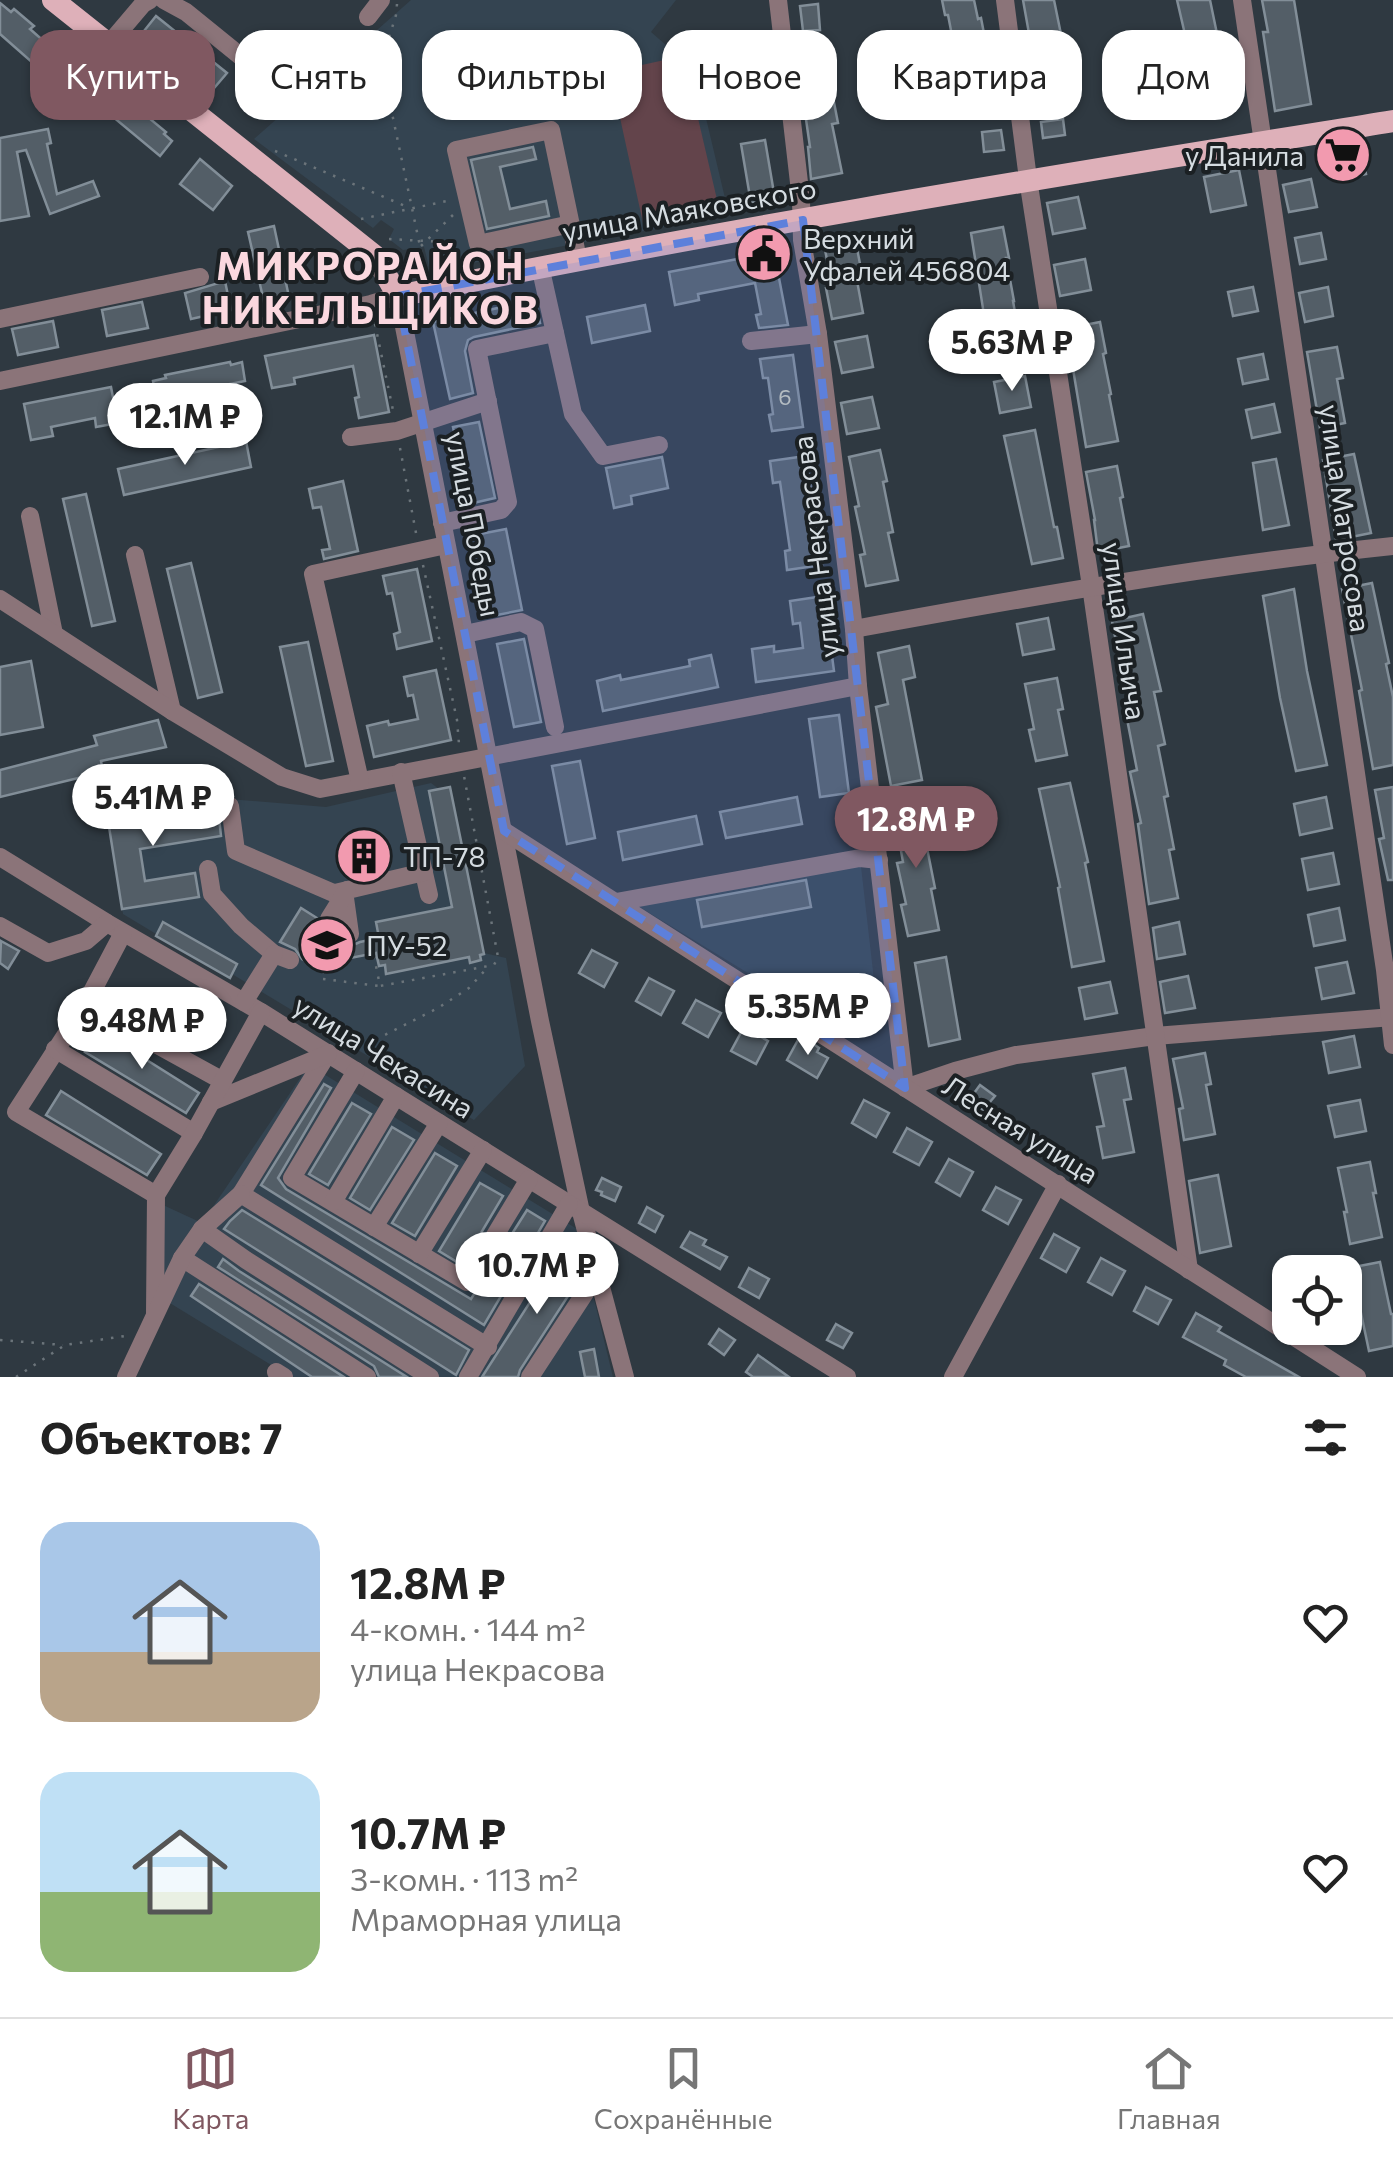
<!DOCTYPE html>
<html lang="ru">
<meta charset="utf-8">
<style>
:root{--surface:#fff;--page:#f2f2f2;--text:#222;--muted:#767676;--line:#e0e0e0;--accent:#805861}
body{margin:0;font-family:Commissioner,sans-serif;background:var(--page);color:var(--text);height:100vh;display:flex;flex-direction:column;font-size:38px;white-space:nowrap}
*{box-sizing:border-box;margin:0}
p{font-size:32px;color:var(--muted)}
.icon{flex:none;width:55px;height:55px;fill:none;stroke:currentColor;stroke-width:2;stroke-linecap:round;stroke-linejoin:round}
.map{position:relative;height:1377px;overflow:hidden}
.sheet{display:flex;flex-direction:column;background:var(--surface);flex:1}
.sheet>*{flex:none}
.hud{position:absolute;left:30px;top:30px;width:1335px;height:90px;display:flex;gap:20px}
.fabs{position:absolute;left:1272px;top:1255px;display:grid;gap:20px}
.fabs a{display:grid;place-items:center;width:90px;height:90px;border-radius:20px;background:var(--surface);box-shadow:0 2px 8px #0004;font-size:50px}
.price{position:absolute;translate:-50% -85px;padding:0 22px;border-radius:35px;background:#fff;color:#222;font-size:32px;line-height:65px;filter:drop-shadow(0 2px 5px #0008)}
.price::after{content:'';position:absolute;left:50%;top:60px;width:30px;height:22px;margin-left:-15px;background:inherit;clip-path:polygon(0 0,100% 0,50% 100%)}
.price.current{background:var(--accent);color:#fff}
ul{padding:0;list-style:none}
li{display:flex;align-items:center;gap:30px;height:250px;padding:0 40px}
li span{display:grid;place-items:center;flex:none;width:280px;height:200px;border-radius:30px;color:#555}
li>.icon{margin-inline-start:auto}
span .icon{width:120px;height:120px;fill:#fffc;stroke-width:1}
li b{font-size:42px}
h2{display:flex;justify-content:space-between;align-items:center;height:120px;padding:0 40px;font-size:42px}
.pill{padding:0 35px;border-radius:30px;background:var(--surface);box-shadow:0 2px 8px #0004;font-size:35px;line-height:90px}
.pill.current{background:var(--accent);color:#fff}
.dock{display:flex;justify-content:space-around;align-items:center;height:140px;border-top:2px solid var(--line);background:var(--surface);font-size:28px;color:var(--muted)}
.dock a{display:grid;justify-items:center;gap:5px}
.dock .current{color:var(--accent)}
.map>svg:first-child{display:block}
.built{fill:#344451}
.green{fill:#63444b}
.building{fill:#535e67;stroke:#828e98;stroke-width:2.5}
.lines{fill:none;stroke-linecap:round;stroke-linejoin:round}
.path{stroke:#6b747a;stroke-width:2.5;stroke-dasharray:2.5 8;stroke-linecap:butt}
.minor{stroke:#8b7479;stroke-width:18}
.major{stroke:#deb0b9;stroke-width:22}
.marked{fill:#5d80db;fill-opacity:0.2;stroke:#5d80db;stroke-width:8;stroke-dasharray:20 12;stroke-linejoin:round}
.labels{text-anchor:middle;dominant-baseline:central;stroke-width:8;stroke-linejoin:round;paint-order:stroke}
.number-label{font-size:22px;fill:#b4bcc2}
.poi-label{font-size:28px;fill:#d5dce1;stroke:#1b2023;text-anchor:start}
.street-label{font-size:28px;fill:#d5dce1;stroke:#1b2023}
.district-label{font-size:38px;font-weight:bold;letter-spacing:2.5px;fill:#fbd8df;stroke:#1b2023}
</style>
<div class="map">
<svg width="1393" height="1377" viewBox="0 0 1393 1377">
<rect width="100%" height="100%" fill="#2f3941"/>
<g class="built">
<path d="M411,0H676L651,32L683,60L686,77L696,76L729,215L430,271L424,247L403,250L389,239L394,229L381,220L373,228L254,139Z"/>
<path d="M431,783L439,789L450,787L484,953L506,958L525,1066L474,1120L232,974L229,978L123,914L104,795L131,791L326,807Z"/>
<path d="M860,858L878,1015L850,1035L638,906Z"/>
<path d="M309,1065L577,1229L613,1377H291L160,1297L163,1205L202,1223Z"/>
</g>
<path class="green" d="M669,59L677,64L682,85L690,84L719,208L643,223L610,72Z"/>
<g class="building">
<path d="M942,0H974L978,19L981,18L996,96L965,102L948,15H945Z"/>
<path d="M1023,0H1054L1064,49L1059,50L1068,93L1036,99L1030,68L1035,67Z"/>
<path d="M1177,0H1210L1223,63L1220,64L1226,115L1199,118L1193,69Z"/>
<path d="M1262,0H1294L1311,104L1275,111L1263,32H1268Z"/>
<path d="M0,3L11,12L14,9L34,26L30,29L48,45L53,38L91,69L88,72L113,92L115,90L166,132L164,134L172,141L160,156L76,86L69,95L32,65L33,63L0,34Z"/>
<path d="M818,4L820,30L803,31L800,6Z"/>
<path d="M156,16L227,73L215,87L205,79L204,82L144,31Z"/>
<path d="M824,51L838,123L832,124L842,173L811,179L808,147H810L797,57Z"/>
<path d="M755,52L762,110L737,113L730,55Z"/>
<path d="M1063,119L1065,135L1043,138L1041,122Z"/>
<path d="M48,129L51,143L47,144L57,194L93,181L99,196L50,214L26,150L17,152L29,216L0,221V138Z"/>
<path d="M1001,130L1004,150L984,152L982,132Z"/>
<path d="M765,140L775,199L751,203L741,144Z"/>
<path d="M533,147L536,159L500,167L510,209L546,201L549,216L487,229L471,160Z"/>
<path d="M1362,151L1366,174L1340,180L1335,157Z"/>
<path d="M200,159L232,186L213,210L180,184Z"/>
<path d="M1239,170L1246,205L1211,212L1204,177Z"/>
<path d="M1311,179L1317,207L1289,212L1283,185Z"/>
<path d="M1078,197L1085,228L1053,234L1047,203Z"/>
<path d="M274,226L289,297L264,302L248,232Z"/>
<path d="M1003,227L1009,258H1006L1014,301H1013L1022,352L991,359L971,233Z"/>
<path d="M1321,233L1326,259L1300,264L1295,238Z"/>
<path d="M855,238L861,269L855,270L863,313L832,319L826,288L832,287L824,244Z"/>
<path d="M774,252L788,325L759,328L756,315L761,314L755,283L698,294L699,300L675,305L669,272Z"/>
<path d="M1085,259L1091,290L1060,296L1054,265Z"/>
<path d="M225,281L231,310L191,319L185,293Z"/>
<path d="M1253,287L1258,311L1233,316L1228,292Z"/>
<path d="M1328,287L1333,316L1305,322L1299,293Z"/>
<path d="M535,300L540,323L474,337L468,340L465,351L473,393L450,399L433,322Z"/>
<path d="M142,302L148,328L107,336L102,310Z"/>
<path d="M645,305L650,331L592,343L587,317Z"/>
<path d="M53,321L58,347L18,355L12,329Z"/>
<path d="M1100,322L1106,353L1103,354L1111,394L1109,395L1118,441L1086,447L1073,369H1077L1069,328Z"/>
<path d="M374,335L389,412L359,418L355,398L359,397L353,366L294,378L295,384L272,388L265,356Z"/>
<path d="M867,336L873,367L842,373L835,342Z"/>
<path d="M1337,347L1343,378L1337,379L1345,423L1320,428L1307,352Z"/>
<path d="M1263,354L1268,379L1243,384L1238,359Z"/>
<path d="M793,355L803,427L772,431L769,415L773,414L768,378H763L760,359Z"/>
<path d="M230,362L231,365L242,362L245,381L156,399L153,381L166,378L165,375Z"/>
<path d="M1025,376L1031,407L1000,413L994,382Z"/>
<path d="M111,387L118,423L96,427L95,418L51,427L53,436L31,440L24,404Z"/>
<path d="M872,397L879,428L847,434L841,403Z"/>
<path d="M1274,404L1280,432L1252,438L1246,410Z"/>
<path d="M479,422L495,498L469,504L453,427Z"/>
<path d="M1035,430L1054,527H1057L1063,558L1032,564L1004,436Z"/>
<path d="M246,441L251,467L124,495L118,469Z"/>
<path d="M880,450L887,481L883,482L893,532L888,533L898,580L866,586L860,555L865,554L855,507L859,506L849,457Z"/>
<path d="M1354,454L1371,533L1336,540L1323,460Z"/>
<path d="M806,456L822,565L787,570L785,551L790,550L780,482L773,483L770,461Z"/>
<path d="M662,457L668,488L631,496L632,504L614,508L606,468Z"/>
<path d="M1276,459L1289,525L1263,530L1253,463Z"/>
<path d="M1117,466L1123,497L1120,498L1129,546L1098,552L1094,520H1095L1086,472Z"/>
<path d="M343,481L358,551L324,559L322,550L330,549L321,507L313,508L309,489Z"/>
<path d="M86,494L115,621L92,626L63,499Z"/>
<path d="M506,529L522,610L492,616L475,535Z"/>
<path d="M191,563L222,692L198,698L167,569Z"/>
<path d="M417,569L432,641L397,649L394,634L400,632L392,593L387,594L383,576Z"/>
<path d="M1372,583L1389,663L1386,664L1393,697V765L1373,769L1359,691L1362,690L1342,589Z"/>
<path d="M1294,589L1307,671L1327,765L1296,771L1280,698L1263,596Z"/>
<path d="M824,596L834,671L756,682L752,649L774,646V652L803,648L800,623L793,624L790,601Z"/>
<path d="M1143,614L1161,691L1154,692L1165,744L1158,746L1168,796L1164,797L1174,849L1169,850L1178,898L1149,904L1138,824L1141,823L1130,772L1137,770L1127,719L1134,718L1121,651L1118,652L1112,621Z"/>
<path d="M1048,618L1054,649L1023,655L1017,624Z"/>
<path d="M524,639L541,722L514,727L497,644Z"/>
<path d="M308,642L333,761L306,766L280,647Z"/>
<path d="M909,646L915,677L903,680L922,780L891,786L876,707L888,704L878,653Z"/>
<path d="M711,655L718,687L603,711L597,681L620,675L621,680L690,666L689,660Z"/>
<path d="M31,661L43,727L0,735V667Z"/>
<path d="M436,670L451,740L374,757L367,726L388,721L389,725L418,719L413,695L408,696L404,677Z"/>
<path d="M1057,678L1063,709L1058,710L1067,755L1036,761L1029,730L1034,729L1025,684Z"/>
<path d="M839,715L849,793L820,797L809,719Z"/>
<path d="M158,720L166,747L101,761L103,772L0,797V770L97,745L94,736Z"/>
<path d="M580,761L595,838L567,844L552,766Z"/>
<path d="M1070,783L1088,862L1085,863L1104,961L1072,967L1058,888L1060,887L1039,789Z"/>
<path d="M450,787L484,954L480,955L481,960L470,963L469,957L386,974L385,965L379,966L376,953L329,962L323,972L302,959L295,949L280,942L301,908L317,918L322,929L328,931L335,930L341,942L351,946L360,942L379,938L376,922L452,907L429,791Z"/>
<path d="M1393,787V880H1388L1379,839L1384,838L1375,790Z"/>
<path d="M131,791L135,820L218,808L221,836L140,849L145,881L195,873L199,897L122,909L104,795Z"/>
<path d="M797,797L802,824L726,838L720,812Z"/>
<path d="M1326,797L1332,828L1300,835L1294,804Z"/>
<path d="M925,806L931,837L925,838L935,888L931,889L939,930L908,936L901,905L906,904L897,863L903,862L894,812Z"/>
<path d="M696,816L702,844L623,860L618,832Z"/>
<path d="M1333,853L1339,884L1308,890L1302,859Z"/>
<path d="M806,880L811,907L702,927L697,900Z"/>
<path d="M1339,908L1345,940L1314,946L1308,915Z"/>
<path d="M163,922L237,964L230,978L156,936Z"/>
<path d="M1179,922L1185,954L1157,959L1153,928Z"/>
<path d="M1,941L19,951L8,969L0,963Z"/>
<path d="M592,950L617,963L604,987L579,973Z"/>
<path d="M946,957L960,1039L929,1046L915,963Z"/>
<path d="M1347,962L1354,993L1322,999L1316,968Z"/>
<path d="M1188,976L1195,1008L1165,1013L1160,982Z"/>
<path d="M649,978L674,991L661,1015L636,1001Z"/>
<path d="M1110,982L1117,1013L1085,1019L1079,988Z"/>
<path d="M696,1000L721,1013L708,1037L683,1023Z"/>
<path d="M744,1027L768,1041L756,1064L731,1051Z"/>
<path d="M99,1030L199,1093L186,1113L85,1052Z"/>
<path d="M1354,1036L1360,1067L1329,1073L1323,1042Z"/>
<path d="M798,1040L806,1045L809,1041L819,1048L817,1052L828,1058L817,1078L787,1060Z"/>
<path d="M1205,1053L1211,1084L1206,1085L1215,1134L1184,1140L1179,1109L1183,1108L1173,1059Z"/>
<path d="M1125,1068L1131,1099L1124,1100L1134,1152L1103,1158L1097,1127L1104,1126L1093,1074Z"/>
<path d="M324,1084L331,1088L278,1178L286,1189L471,1299L527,1210L545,1221L484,1325L261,1185Z"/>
<path d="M980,1085L995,1096L983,1110L969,1100Z"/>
<path d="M61,1091L161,1154L147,1175L46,1115Z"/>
<path d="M864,1100L889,1113L876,1137L852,1123Z"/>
<path d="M1360,1100L1366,1131L1335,1137L1328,1106Z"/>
<path d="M352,1103L371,1114L328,1185L309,1174Z"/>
<path d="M392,1127L414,1140L370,1210L350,1198Z"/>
<path d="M907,1128L932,1142L919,1165L894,1152Z"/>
<path d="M435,1153L457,1166L415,1236L392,1223Z"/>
<path d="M949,1159L973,1172L960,1196L936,1182Z"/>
<path d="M1370,1162L1376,1193H1373L1382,1237L1350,1244L1344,1212H1347L1338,1168Z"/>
<path d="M1218,1175L1231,1246L1200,1253L1189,1181Z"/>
<path d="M602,1178L621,1187L615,1201L601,1195L602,1192L596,1190Z"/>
<path d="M480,1183L503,1196L462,1265L439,1251Z"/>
<path d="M996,1187L1021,1200L1008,1224L983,1210Z"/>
<path d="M647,1207L663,1216L655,1232L639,1223Z"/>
<path d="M242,1210L469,1350L456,1375L224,1229L230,1221Z"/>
<path d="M690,1232L706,1240L703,1245L727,1257L720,1269L681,1247Z"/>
<path d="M1054,1234L1079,1248L1066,1272L1041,1258Z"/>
<path d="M568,1243L578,1249L579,1254L572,1266L583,1273L520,1370L518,1377H482Z"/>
<path d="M1101,1258L1125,1271L1112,1295L1088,1282Z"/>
<path d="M223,1259L239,1271L407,1377H379L374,1366L218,1267Z"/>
<path d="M1380,1262L1391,1314H1393V1346L1369,1351L1358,1299L1355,1300L1349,1268Z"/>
<path d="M749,1268L769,1279L759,1298L739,1287Z"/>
<path d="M199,1284L344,1377H312L191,1296Z"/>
<path d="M1146,1287L1171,1300L1158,1324L1134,1311Z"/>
<path d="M1196,1313L1221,1327L1218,1331L1299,1377H1246L1224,1365L1226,1360L1183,1337Z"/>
<path d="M836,1324L852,1333L843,1348L827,1340Z"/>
<path d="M719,1329L735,1340L724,1355L709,1344Z"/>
<path d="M594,1349L599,1377H585L580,1352Z"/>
<path d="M758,1355L789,1377H753L746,1372Z"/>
</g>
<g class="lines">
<g class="path">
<path d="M397,4L396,15L383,57L389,99L425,270"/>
<path d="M275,151L410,208"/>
<path d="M361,219L452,200"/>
<path d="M389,239L462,243"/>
<path d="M421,246L454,214"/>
<path d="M375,324L394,415"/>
<path d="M400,448L416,533"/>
<path d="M423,565L457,720L459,744"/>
<path d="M374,956L380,986L494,965L498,957L464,776"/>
<path d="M323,979L379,986"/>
<path d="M357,1049L438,1008L469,988L488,967"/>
<path d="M0,1340L63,1345"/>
<path d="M16,1377L65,1345L125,1336"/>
</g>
<g class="minor">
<path d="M164,0L186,12L244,59"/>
<path d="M778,0L801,200L802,240L818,334L854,629L858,686L905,1088L955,1071L1016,1055L1155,1036L1393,1017"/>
<path d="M1005,0L1028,179L1091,586L1189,1270"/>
<path d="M1242,0L1385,970L1393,1045"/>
<path d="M368,17L381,0"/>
<path d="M109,44L143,4L150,0"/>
<path d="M571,224L478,244L456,150L551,130L578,259"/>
<path d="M0,319L200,277"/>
<path d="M555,333L573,414L603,456L659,445"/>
<path d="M751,341L818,334"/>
<path d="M0,381L371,304L398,296L540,1021L581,1212L625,1377"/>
<path d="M351,437L397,431L488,401"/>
<path d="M30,516L54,634"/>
<path d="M442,523L501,510L508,502L477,349L555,333L540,266"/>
<path d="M135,555L172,711"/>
<path d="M0,599L172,711L282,777L320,789L858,686"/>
<path d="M854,629C1033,596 1212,565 1393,546"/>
<path d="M465,634L521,622L535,629L555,727"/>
<path d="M401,772L429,895"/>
<path d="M360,781L313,574L446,545"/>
<path d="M230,806L236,851L345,898L350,934"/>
<path d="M504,831L1357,1377"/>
<path d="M0,857L107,923L261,1012L847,1377"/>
<path d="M357,862L359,886"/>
<path d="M208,869L212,894L241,926L274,954L290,960"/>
<path d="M335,893L424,872"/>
<path d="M616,902L860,858L879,860"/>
<path d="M329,919L347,890"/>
<path d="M0,926L48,953L86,941L107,923"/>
<path d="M123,933L85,1005L16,1112L156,1195"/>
<path d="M244,1002L274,954"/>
<path d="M85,1005L223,1081"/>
<path d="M55,1049L194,1133"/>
<path d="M328,1053L241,1194L488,1347"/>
<path d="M356,1071L292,1178L467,1282L529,1179"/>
<path d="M211,1102L328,1054"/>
<path d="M333,1202L396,1096"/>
<path d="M374,1227L439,1123"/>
<path d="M202,1229L246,1260L430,1377"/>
<path d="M419,1254L483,1150"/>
<path d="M182,1258L367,1377"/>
<path d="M155,1314L156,1195L194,1133L261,1012"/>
<path d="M276,1372L284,1377"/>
<path d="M126,1377L182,1258L202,1229L241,1194"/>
<path d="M468,1377L569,1204"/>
<path d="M530,1377L598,1273"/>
<path d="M953,1377L1058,1184"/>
</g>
<path class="major" d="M53,0L375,256L398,296C728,228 1061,175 1393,121"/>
</g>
<path class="marked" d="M803,220L905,1088L504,831L398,296Z"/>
<defs>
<g id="supermarket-disc" transform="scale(2.875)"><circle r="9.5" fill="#f29aaf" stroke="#1b2023"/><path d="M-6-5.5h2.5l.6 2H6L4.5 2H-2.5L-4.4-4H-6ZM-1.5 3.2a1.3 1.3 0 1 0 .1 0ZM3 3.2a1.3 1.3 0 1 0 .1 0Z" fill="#111"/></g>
<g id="civic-disc" transform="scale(2.875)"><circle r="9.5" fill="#f29aaf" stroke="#1b2023"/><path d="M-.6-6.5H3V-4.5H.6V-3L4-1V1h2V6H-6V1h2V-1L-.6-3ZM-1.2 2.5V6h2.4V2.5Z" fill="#111"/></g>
<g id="building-disc" transform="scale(2.875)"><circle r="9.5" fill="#f29aaf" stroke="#1b2023"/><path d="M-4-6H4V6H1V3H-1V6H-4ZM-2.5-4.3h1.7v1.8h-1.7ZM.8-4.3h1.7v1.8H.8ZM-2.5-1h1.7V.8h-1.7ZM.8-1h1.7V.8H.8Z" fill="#111"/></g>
<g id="university-disc" transform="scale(2.875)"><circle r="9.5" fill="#f29aaf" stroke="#1b2023"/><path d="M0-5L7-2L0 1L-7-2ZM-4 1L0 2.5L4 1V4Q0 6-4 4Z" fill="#111"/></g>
</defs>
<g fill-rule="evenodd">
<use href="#supermarket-disc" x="1343" y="155"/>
<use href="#civic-disc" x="764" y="254"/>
<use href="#building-disc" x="364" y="856"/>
<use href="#university-disc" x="327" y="945"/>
</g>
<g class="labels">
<g class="number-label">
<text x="785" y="396">6</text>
</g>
<g class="poi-label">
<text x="1304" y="155" text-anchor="end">у Данила</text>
<text x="803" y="238">Верхний<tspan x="803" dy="32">Уфалей 456804</tspan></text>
<text x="403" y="856">ТП-78</text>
<text x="366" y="945">ПУ-52</text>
</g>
<g class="street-label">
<text transform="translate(689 209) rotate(-10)">улица Маяковского</text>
<text transform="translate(1346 518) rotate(82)">улица Матросова</text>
<text transform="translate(474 524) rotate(79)">улица Победы</text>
<text transform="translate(815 547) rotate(-97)">улица Некрасова</text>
<text transform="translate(1125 631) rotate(82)">улица Ильича</text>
<text transform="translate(384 1056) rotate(32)">улица Чекасина</text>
<text transform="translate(1021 1129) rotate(32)">Лесная улица</text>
</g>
<g class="district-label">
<text x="371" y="264">МИКРОРАЙОН<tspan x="371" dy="44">НИКЕЛЬЩИКОВ</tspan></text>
</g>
</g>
</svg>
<div class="fabs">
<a><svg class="icon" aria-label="locate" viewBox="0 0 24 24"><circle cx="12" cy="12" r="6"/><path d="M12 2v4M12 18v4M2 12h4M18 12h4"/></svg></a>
</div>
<b class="price" style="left:1012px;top:394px">5.63M ₽</b>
<b class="price" style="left:185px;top:468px">12.1M ₽</b>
<b class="price" style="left:153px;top:849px">5.41M ₽</b>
<b class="price current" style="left:916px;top:871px">12.8M ₽</b>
<b class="price" style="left:808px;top:1058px">5.35M ₽</b>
<b class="price" style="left:142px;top:1072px">9.48M ₽</b>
<b class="price" style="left:537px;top:1317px">10.7M ₽</b>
<div class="hud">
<a class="pill current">Купить</a>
<a class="pill">Снять</a>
<a class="pill">Фильтры</a>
<a class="pill">Новое</a>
<a class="pill">Квартира</a>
<a class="pill">Дом</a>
</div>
</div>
<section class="sheet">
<h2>Объектов: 7<svg class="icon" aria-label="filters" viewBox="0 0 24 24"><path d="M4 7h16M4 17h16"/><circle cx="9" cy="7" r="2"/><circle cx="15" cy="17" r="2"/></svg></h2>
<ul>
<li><span style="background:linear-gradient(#a9c7e8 65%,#b9a48a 0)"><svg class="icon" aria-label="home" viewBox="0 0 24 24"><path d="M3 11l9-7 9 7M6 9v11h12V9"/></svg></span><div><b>12.8M ₽</b><p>4-комн. · 144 m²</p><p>улица Некрасова</p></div><svg class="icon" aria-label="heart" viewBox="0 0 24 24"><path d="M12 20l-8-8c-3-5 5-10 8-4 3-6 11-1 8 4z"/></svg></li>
<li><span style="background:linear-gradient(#bfe0f5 60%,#8fb573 0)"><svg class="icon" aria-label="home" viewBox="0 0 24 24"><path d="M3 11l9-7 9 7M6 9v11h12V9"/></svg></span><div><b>10.7M ₽</b><p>3-комн. · 113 m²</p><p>Мраморная улица</p></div><svg class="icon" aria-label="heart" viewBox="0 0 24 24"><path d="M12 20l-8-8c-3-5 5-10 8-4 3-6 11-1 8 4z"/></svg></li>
</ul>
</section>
<nav class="dock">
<a class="current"><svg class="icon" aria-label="map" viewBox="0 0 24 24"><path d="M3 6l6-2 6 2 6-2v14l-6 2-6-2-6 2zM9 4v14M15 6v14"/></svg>Карта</a>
<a><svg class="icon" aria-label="saved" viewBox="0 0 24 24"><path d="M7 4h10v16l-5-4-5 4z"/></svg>Сохранённые</a>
<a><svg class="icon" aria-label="home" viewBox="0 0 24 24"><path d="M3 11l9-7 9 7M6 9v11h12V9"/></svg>Главная</a>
</nav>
